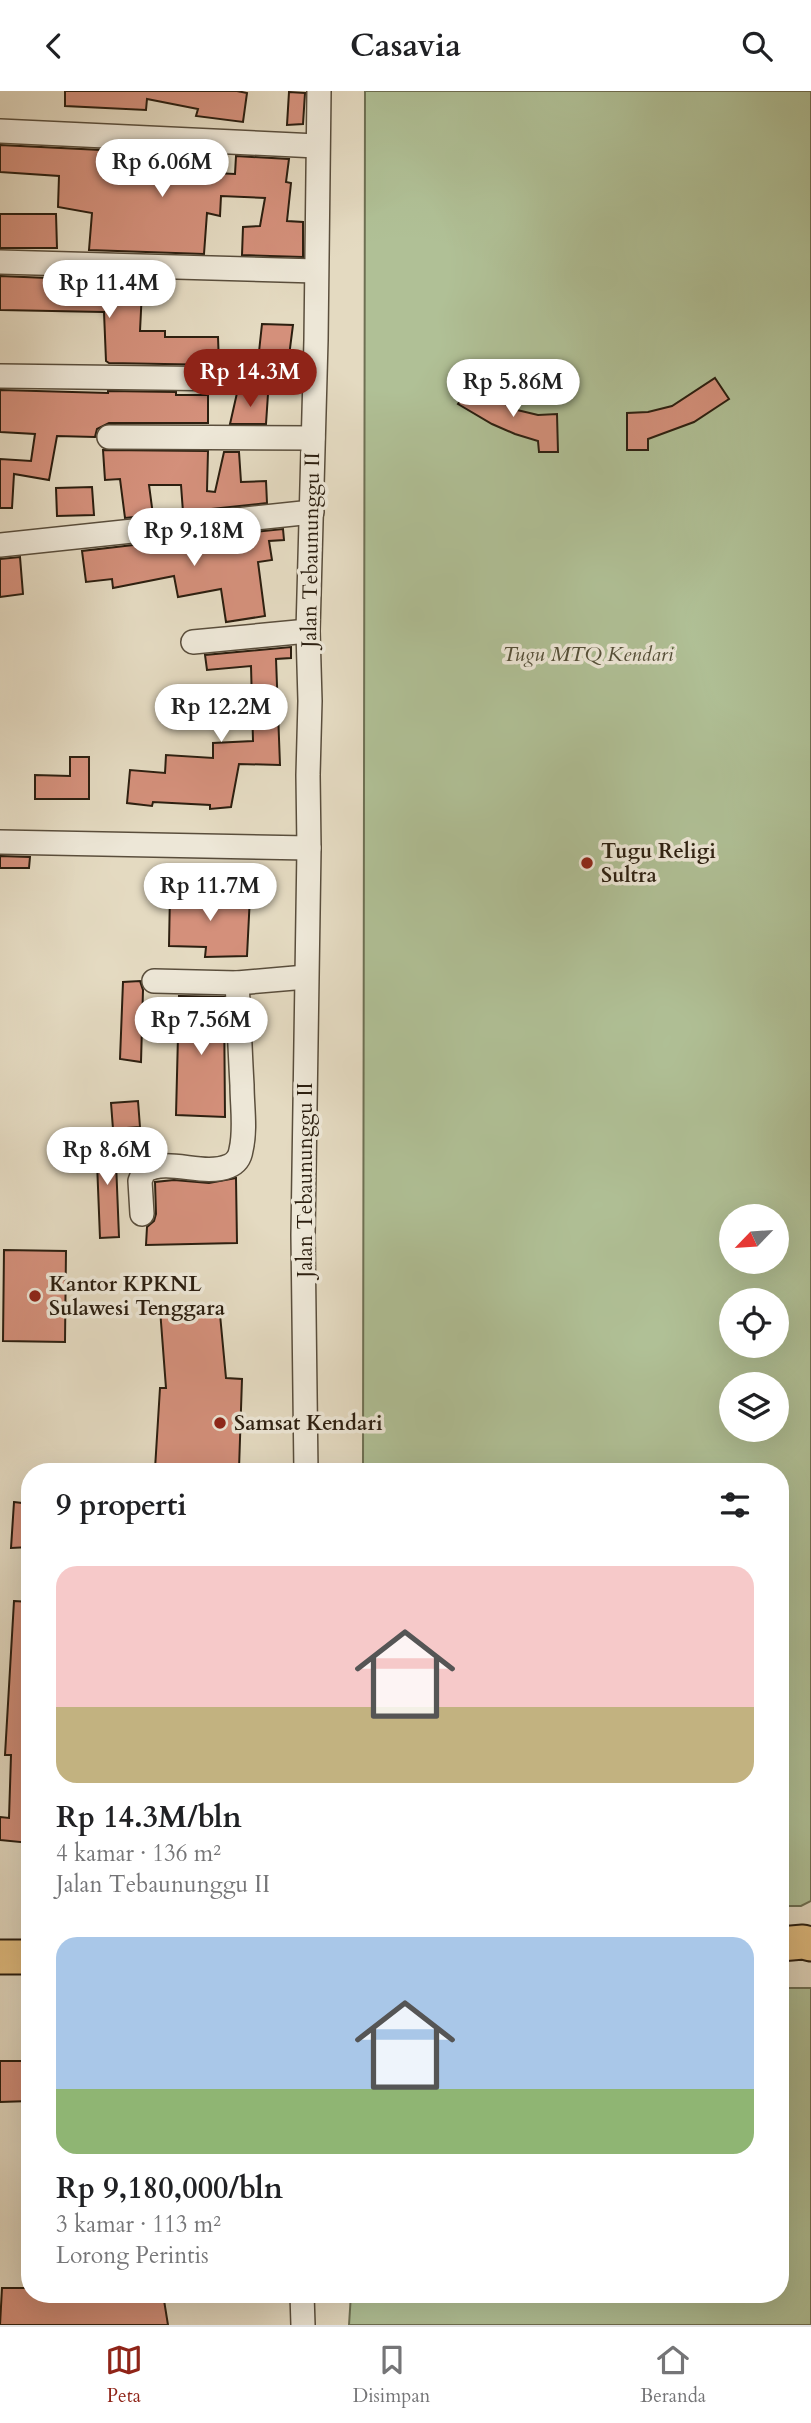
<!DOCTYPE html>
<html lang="id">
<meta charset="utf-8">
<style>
:root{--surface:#fff;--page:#f2f2f2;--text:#202124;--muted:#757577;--line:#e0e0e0;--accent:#8f2418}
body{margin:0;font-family:Cardo,serif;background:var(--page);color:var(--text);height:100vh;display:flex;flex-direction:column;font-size:26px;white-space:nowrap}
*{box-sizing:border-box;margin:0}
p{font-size:23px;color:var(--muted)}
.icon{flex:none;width:38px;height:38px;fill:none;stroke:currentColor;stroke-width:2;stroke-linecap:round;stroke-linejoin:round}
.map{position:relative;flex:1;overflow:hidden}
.sheet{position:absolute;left:21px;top:1372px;width:768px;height:840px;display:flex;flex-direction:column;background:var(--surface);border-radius:28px;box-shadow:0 7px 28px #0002}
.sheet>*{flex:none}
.needle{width:46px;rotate:245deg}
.buttons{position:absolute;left:719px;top:1113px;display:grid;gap:14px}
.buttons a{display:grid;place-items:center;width:70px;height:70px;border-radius:50%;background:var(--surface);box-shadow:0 7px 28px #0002;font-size:35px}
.price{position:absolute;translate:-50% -60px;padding:0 16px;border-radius:24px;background:#fff;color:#222;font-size:23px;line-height:46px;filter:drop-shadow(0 2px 4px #0008)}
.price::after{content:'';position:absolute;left:50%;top:42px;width:21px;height:16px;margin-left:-10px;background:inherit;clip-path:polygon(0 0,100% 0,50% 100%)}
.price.selected{background:var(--accent);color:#fff}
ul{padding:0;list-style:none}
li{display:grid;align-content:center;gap:14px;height:371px;padding:0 35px}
li span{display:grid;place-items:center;height:217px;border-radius:21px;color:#555}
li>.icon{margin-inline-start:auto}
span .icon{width:126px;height:126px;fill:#fffc;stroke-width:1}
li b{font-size:30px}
h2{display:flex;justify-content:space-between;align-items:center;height:84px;padding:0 35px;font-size:30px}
header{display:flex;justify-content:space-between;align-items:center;height:91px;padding:0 35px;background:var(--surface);font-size:32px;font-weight:700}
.dock{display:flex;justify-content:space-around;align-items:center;height:98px;border-top:2px solid var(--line);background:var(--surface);font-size:19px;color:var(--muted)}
.dock a{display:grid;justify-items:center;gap:4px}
.dock .selected{color:var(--accent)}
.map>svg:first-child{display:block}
.green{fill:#b0c096;stroke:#6e7053;stroke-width:2;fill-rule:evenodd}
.building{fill:#d4907b;stroke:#2c1f10;stroke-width:2}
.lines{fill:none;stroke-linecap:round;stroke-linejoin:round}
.minor-casing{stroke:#5a4e3c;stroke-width:26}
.highway-casing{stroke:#2c1f10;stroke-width:37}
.minor{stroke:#ede7d7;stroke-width:23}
.highway{stroke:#e2bd80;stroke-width:33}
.poi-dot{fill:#8f2418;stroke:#ede7d7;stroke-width:2.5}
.labels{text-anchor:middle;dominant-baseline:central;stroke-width:7;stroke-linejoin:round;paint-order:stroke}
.street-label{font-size:21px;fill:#2c1f10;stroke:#ede7d7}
.park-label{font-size:21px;font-style:italic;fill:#544f38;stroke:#ede7d7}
.poi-label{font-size:21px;font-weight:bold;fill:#2c1f10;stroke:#ede7d7;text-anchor:start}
</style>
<header><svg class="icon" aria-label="back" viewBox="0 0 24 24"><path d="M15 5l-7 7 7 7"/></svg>Casavia<svg class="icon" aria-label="search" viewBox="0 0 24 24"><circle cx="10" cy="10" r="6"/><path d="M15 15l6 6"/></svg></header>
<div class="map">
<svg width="811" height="2234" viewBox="0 0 811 2234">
<rect width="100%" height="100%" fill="#e4dac1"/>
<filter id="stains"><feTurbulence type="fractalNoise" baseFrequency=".00286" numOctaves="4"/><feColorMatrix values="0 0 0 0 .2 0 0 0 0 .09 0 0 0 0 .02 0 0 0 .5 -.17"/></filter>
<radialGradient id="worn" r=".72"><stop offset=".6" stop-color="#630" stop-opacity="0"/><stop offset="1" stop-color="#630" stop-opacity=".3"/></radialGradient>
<g class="green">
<path d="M365,0H811V1810L801,1815H781L780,1381H363ZM732,1125H777V1171H732ZM732,1209H777V1255H732ZM732,1293H777V1339H732Z"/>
<path d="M781,1897H811V2234H349L351,2203H780Z"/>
</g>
<g class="building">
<path d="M65,0H237L247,2L243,31L196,25L198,18L147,8L146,19L65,15Z"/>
<path d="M289,1L305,2L303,33L287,34Z"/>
<path d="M0,54L101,59V63L143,61L142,72L171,81L173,62L196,64L194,81L235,83L236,65L289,68L286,91L291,92L287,130L303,131V166L242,164L243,136L260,135L265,107L221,105L220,125L207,122L204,163L89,159L92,122L58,116L59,85L0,81Z"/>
<path d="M0,123H56L57,157H0Z"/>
<path d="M0,185L95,189V198L142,200L140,240H165V246H218L219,274L109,272L106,270L104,221L0,219Z"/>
<path d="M262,233L293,234L288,273L258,270Z"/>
<path d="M715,287L729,308L694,331L648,348V359H627V322L648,321L672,315Z"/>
<path d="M472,292L513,318L538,324L557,323L558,361H539L538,350L515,343L492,333L458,313Z"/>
<path d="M0,299L108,302V300L176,301V304H208V332H109L97,338L95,346L57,345L49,389L14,383L12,417H0V368L31,370L35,343L0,341Z"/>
<path d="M237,302L268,303L266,333H230Z"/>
<path d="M103,359L208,360L207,400L215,401L224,361H239L241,391L266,390L267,412L183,421L181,394H149L153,424L125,427L120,388L105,389Z"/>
<path d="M92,396L94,424L57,425L56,397Z"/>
<path d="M283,438L284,449L269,450L272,469L258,471L265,525L226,531L221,498L178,506L174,485L113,497L112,488L86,491L82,460L159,451L160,458L187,455L186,448Z"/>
<path d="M20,466L23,503L0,506V468Z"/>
<path d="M291,556V567L276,568L280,674L239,673L231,716L210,718V714L153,711L152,715L127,712L130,679L165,682L166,664L213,667V652L253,650L251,575L207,579L205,564Z"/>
<path d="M70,666H89V708H35V684L70,685Z"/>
<path d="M0,765L30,766L29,777H0Z"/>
<path d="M170,802L250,805L247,865L205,866L206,856L169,855Z"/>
<path d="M140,890L143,899L141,971L120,968L123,891Z"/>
<path d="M179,905L224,906L225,1026L176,1024Z"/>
<path d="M138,1010L140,1036L113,1038L111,1012Z"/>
<path d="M96,1046H115L119,1146L100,1147Z"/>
<path d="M236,1087L237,1152L146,1154L147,1136L154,1130L156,1123L155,1091L174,1089L209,1092Z"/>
<path d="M4,1159L66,1160L65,1251L3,1250Z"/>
<path d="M219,1213L226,1287L242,1288L239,1378L184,1376L155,1378L160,1297H166L160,1218Z"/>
<path d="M14,1411L30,1413V1456L11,1457Z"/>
<path d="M14,1510L30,1511V1647L27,1690H30V1752L0,1749V1726L9,1727L11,1664H5Z"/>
<path d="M0,1970H30V2010L0,2011Z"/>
<path d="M2,2197H30V2203H163L168,2234H0Z"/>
</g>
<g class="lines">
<g class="minor-casing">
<g id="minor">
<path d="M0,40L317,55"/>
<path d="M0,171L316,180"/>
<path d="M0,285L314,289"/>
<path d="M109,346L313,347"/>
<path d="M0,454L312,421"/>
<path d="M193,551L308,540"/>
<path d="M0,751L309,757"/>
<path d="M154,890L237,892L306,886"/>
<path d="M142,1123L140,1090L144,1080C169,1066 202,1086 229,1075C236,1072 240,1066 241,1059C246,1038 242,1015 242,994C240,960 239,926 237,892"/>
<path d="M306,1381L303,1144L309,757L308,684L310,610L308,540L316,249L319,0"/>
<path d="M302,2203L303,2234"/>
</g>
</g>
<g class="highway-casing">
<g id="highway">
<path d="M780,1853L803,1851L811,1853"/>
<path d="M0,1866H30"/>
</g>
</g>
<use href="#minor" class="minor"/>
<use href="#highway" class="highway"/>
</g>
<g class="poi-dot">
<circle cx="587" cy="772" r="7"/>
<circle cx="35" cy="1205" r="7"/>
<circle cx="220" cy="1332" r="7"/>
</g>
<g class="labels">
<g class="street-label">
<text transform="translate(311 459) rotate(-89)">Jalan Tebaununggu II</text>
<text transform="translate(305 1089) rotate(-90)">Jalan Tebaununggu II</text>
</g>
<g class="park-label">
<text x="588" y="563">Tugu MTQ Kendari</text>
</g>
<g class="poi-label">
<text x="601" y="760">Tugu Religi<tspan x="601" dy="24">Sultra</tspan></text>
<text x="49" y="1193">Kantor KPKNL<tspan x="49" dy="24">Sulawesi Tenggara</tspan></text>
<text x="234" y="1332">Samsat Kendari</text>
</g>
</g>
<rect width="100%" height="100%" filter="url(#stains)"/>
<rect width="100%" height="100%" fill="url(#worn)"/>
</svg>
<div class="buttons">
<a><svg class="needle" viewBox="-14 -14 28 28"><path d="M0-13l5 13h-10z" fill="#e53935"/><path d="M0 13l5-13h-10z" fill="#757577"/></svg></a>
<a><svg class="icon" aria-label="locate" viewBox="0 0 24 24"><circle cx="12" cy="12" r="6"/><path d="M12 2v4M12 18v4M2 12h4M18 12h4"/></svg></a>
<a><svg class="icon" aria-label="layers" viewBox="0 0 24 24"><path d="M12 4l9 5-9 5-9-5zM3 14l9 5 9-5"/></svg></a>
</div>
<b class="price" style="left:162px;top:108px">Rp 6.06M</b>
<b class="price" style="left:109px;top:229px">Rp 11.4M</b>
<b class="price selected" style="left:250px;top:318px">Rp 14.3M</b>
<b class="price" style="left:513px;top:328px">Rp 5.86M</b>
<b class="price" style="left:194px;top:477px">Rp 9.18M</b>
<b class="price" style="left:221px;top:653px">Rp 12.2M</b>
<b class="price" style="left:210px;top:832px">Rp 11.7M</b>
<b class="price" style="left:201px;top:966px">Rp 7.56M</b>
<b class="price" style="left:107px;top:1096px">Rp 8.6M</b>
<section class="sheet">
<h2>9 properti<svg class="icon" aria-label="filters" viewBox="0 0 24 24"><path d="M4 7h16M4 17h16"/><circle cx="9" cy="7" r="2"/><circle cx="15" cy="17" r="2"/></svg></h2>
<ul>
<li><span style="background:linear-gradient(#f6c9c9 65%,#c2b280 0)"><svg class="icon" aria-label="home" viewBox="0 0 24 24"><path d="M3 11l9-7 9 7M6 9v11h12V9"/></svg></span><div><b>Rp 14.3M/bln</b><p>4 kamar · 136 m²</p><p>Jalan Tebaununggu II</p></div></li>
<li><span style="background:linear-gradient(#a9c7e8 70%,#8fb573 0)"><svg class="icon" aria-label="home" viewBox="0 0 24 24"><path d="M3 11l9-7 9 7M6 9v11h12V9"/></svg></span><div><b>Rp 9,180,000/bln</b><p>3 kamar · 113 m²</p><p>Lorong Perintis</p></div></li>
</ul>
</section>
</div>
<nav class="dock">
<a class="selected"><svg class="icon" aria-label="map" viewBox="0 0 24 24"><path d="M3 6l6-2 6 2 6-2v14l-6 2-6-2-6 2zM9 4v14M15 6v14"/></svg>Peta</a>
<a><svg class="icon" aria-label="saved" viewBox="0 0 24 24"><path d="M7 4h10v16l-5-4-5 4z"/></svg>Disimpan</a>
<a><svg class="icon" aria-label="home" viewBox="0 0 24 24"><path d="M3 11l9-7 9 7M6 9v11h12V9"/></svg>Beranda</a>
</nav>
